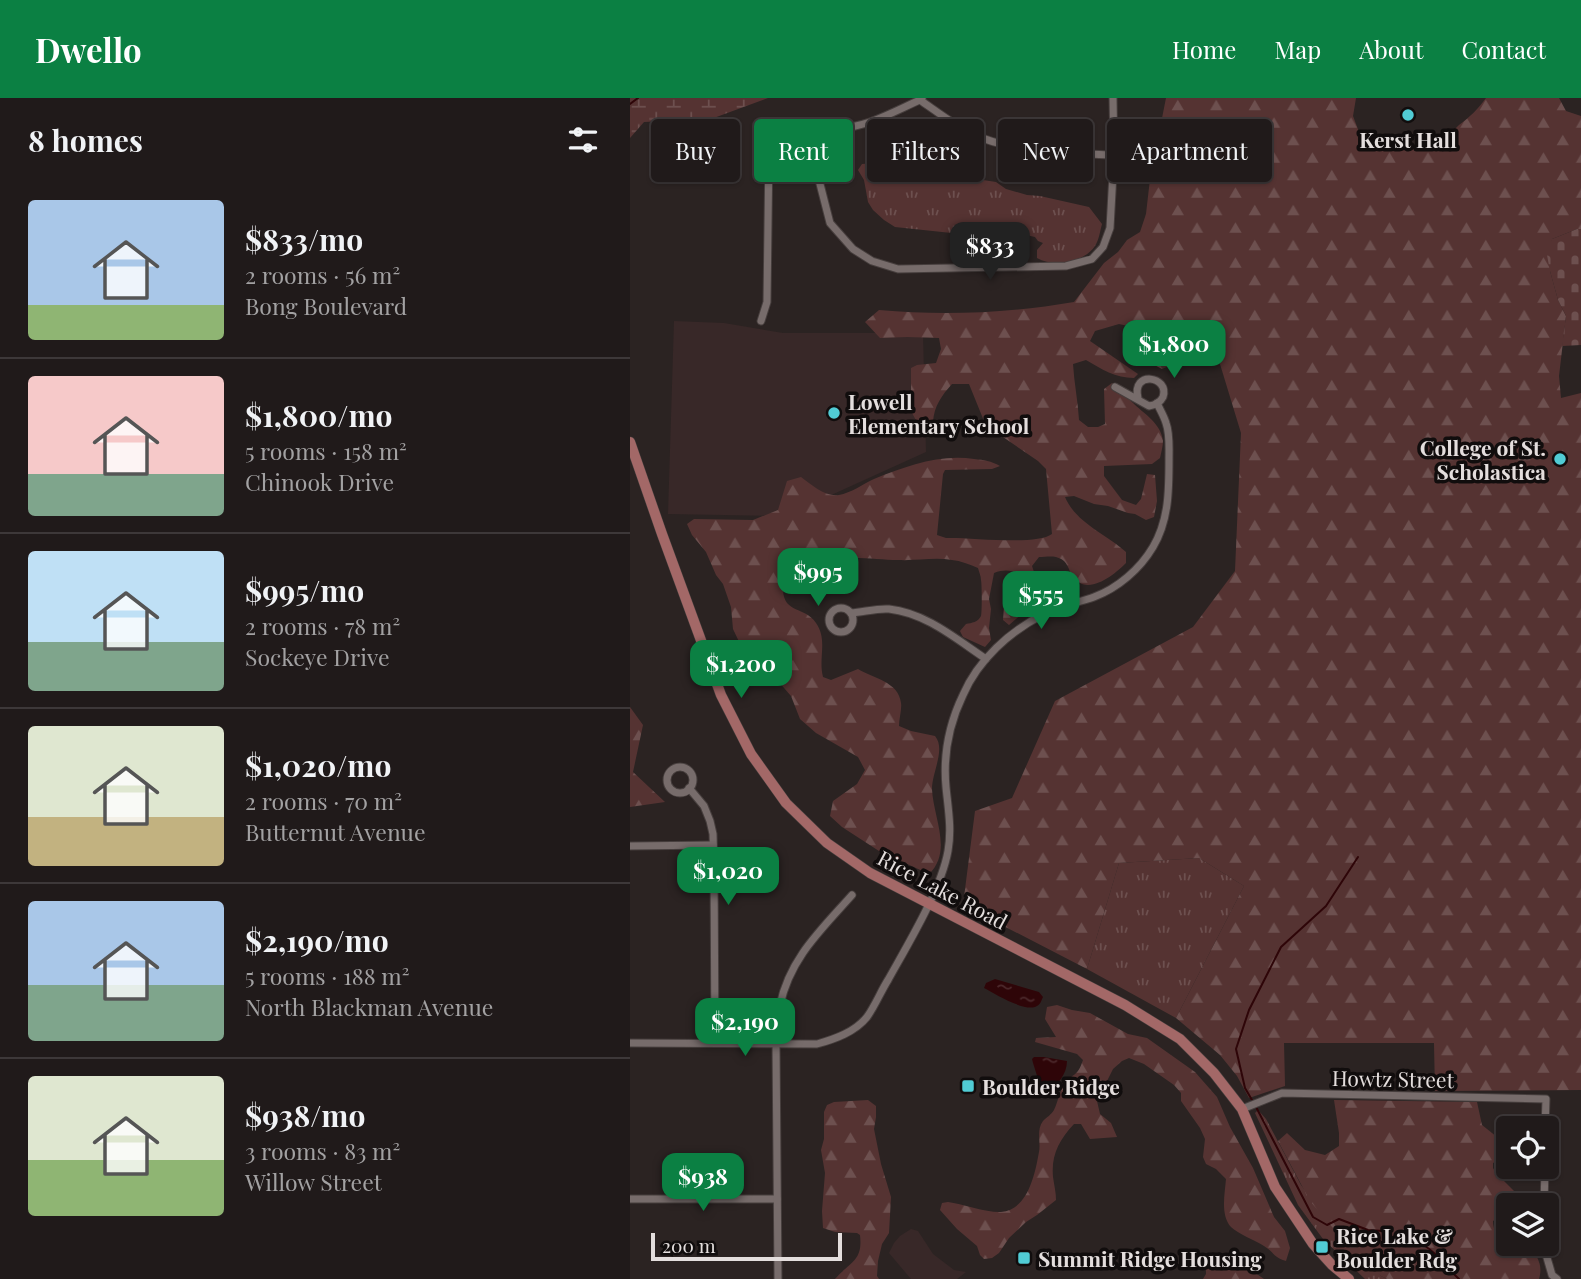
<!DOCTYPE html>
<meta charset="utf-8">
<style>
:root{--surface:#201a1a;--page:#282323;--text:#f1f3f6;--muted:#a2a1a2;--line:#3d3839;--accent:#0b8043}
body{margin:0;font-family:"Playfair Display",serif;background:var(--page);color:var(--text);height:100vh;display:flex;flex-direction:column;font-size:26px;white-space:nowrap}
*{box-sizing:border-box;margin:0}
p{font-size:23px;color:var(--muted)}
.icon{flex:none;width:38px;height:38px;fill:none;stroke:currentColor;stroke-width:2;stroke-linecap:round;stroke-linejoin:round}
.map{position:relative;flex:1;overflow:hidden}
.side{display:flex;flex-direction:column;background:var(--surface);width:630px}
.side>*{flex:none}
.hud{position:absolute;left:21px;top:21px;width:665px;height:63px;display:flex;gap:14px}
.fabs{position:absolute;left:866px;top:1018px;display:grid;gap:14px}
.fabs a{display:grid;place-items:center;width:63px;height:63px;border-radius:7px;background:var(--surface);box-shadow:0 2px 5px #0004,0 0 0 2px var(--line);font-size:35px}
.scale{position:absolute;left:21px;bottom:18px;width:191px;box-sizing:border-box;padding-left:7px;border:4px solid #e4dedd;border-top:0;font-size:19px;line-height:24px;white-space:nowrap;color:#e4dedd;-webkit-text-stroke:5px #110d0d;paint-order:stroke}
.price{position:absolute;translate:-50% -60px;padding:0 16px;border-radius:14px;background:var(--accent);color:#fff;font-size:23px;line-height:46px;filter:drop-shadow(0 2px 4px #0008)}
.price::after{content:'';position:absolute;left:50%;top:42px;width:21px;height:16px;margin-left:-10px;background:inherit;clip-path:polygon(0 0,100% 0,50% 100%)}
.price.active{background:#222;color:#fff}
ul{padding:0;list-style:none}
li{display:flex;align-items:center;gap:21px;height:175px;padding:0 28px}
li+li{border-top:2px solid var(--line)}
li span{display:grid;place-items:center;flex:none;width:196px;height:140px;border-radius:7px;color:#555}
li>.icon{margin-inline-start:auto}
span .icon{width:84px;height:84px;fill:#fffc;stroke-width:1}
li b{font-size:30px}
h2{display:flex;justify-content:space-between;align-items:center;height:84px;padding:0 28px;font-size:30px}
.tag{padding:0 24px;border-radius:7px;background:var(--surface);box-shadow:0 2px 5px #0004,0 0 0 2px var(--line);font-size:24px;line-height:63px}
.tag.active{background:var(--accent);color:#fff}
header{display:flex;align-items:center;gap:42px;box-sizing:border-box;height:98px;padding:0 35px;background:var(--accent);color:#fff}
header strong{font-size:33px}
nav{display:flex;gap:38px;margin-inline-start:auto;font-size:24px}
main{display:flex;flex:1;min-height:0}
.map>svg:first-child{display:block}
.built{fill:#382828}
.grass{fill:url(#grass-tufts)}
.forest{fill:url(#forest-firs)}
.wetland{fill:url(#wetland-marsh)}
.cemetery{fill:url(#cemetery-stones)}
.water{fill:url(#water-ripples)}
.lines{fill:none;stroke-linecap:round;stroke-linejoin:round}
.stream{stroke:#2e0508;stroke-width:2}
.minor-casing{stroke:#463e3d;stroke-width:9}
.major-casing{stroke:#463e3d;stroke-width:11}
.minor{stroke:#776c6b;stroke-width:7}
.major{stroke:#a36867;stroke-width:10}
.poi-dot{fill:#51ccd5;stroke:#110d0d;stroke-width:2.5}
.labels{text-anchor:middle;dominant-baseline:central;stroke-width:7;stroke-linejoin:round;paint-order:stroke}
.poi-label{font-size:21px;font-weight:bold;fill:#e4dedd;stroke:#110d0d;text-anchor:start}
.street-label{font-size:21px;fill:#e4dedd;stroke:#110d0d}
</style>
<header>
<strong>Dwello</strong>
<nav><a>Home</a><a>Map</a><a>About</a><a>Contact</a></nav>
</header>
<main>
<section class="side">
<h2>8 homes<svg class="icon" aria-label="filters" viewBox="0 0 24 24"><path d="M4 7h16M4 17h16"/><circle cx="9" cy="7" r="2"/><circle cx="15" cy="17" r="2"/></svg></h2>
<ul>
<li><span style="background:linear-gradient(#a9c7e8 75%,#8fb573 0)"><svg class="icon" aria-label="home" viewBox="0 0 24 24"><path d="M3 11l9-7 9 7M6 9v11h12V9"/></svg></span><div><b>$833/mo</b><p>2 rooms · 56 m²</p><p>Bong Boulevard</p></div></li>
<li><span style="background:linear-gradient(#f6c9c9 70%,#7fa58c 0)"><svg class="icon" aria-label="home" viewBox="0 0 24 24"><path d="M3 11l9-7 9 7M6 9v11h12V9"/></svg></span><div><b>$1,800/mo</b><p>5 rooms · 158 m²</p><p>Chinook Drive</p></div></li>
<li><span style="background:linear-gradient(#bfe0f5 65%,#7fa58c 0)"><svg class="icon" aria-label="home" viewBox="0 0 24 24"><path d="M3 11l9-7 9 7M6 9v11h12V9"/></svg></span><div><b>$995/mo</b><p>2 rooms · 78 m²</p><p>Sockeye Drive</p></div></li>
<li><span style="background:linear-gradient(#dfe7d0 65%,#c2b280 0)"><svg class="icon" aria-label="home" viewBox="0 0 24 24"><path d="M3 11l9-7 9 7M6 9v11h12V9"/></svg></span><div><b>$1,020/mo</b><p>2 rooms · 70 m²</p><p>Butternut Avenue</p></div></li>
<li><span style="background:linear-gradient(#a9c7e8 60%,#7fa58c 0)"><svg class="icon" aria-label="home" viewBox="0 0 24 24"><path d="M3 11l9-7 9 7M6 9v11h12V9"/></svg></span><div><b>$2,190/mo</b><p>5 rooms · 188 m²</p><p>North Blackman Avenue</p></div></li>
<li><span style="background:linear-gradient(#dfe7d0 60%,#8fb573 0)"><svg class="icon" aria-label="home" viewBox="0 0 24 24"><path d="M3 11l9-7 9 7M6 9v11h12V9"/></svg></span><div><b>$938/mo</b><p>3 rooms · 83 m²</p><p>Willow Street</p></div></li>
</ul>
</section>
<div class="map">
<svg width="951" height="1181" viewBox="0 0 951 1181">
<defs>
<pattern id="grass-tufts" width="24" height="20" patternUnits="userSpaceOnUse" patternTransform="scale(1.75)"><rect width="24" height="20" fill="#553332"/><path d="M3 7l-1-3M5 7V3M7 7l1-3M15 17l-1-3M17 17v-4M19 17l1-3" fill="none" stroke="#6d504f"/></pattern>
<pattern id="forest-firs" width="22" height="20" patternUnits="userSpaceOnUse" patternTransform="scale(1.75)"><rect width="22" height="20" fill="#553332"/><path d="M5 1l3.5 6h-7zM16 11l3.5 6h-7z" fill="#6d504f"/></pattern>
<pattern id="wetland-marsh" width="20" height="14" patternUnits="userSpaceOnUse" patternTransform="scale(1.75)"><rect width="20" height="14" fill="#553332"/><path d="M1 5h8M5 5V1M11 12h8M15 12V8" fill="none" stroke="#6d504f"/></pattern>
<pattern id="cemetery-stones" width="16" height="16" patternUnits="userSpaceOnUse" patternTransform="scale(1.75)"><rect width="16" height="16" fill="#553332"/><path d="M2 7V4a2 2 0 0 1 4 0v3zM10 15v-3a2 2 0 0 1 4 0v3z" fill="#6d504f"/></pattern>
<pattern id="water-ripples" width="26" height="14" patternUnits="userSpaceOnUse" patternTransform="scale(1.75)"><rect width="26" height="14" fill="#2e0508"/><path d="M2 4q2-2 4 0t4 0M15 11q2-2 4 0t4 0" fill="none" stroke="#4c292c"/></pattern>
</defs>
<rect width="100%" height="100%" fill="#2b2322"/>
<g class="built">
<path d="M44,223L94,225L153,235H293L296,354L155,418L38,416Z"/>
<path d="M281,1131L288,1133L303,1156L324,1172L336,1174L327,1181H281L259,1155L264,1145L270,1138Z"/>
</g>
<g class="grass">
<path d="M263,64L280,65L340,80L366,84L376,91L397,97L410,98L459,109L472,126C470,133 469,142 465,148C453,165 424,170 407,160V152L413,145L408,143L405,139L396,137L331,136L265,129L254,122L243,112L238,104L234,82L228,72L232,66Z"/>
<path d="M569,760L614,788L546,920L457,871L489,765Z"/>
<path d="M628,1012L636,1021L671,1087L708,1136L751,1178L757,1181H735L693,1141L668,1107L625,1015Z"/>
</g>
<g class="forest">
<path d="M536,0H726L723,18L729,34C752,45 783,57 808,45C816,41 823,33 829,27C840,19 848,11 856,0H929L936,13L951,18V131H947L922,141L920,173L928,202L936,218L929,278L931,300L951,295V992L805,993L804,945H654L655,988L619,1000L607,978L590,957L546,920L614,788L569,760L489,765L457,871L333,807L345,713L382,700L425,603L563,529L605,473L611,335L583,243L566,240L554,245L546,265L532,271L517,263L515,242L507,230L489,226L465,233L460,243L508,276L504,280C486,280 471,271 456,262L443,266C444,285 448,303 449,322L458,329H468L475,326L474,291L482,285C492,291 494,296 502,304C514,316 531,325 533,343C533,348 531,355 530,360L522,366L474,368V378L492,402L506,407L511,401L517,376L525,377L527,403L524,419L516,422L505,416L498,415L478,408L464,406L444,398L435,399C446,425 476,436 496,454V465C485,476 458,499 443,479C438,471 438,462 426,459C421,458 414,459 409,459L402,468L405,477L419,494L421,506L394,514L379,527L373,522L374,508L395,502L399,494L396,481C386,473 377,470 364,475L359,501L361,511L359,530L361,542L355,549L333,539L330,533L336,526C342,525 348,524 351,518C352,515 352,486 351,482C351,478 349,474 348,470C339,466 331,463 322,462C304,459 286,463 268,462C245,462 214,456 192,465C178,471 162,481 153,492C154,516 175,508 186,525C198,542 188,560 193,579L201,582L228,571C243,580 269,584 271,605C272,611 269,621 269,628L281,633L305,638C316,651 302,674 302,691C303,719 323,753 299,776L249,753L212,729L200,718L203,703L227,686L235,672L228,659L186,635L170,621L161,598L135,568L113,552L103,531L101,509L93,486L86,477L76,454L62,437L57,426L64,421L123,422L148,412L157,383L171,379C182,387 195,399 209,397C221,395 233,386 244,381C277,368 309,356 344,361C354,362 361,363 370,368L362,371L315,372L313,376L307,437L316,440C339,439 406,448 422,436L416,371L408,363L373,339L354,323L339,286H322C312,297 304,308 303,324L288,326L281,313V270L287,267L306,265L311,251L309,240L277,239L250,240L235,224L249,212C314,218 380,215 444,204L474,165L488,154L497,142L510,134L516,116L520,81Z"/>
<path d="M0,609L13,627L3,674L35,704L0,709Z"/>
<path d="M427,907L442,912L460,915L498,936L517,940L565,974L587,999L600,1029L623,1070L644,1119L655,1133L660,1150L656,1163C644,1160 644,1154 634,1148C625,1142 608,1136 601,1129C590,1117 595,1095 596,1081L586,1071L576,1066L573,1059L575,1041L570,1030L551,1003V995L544,987L514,966L499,960L492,963L483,971L467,1003L470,1016L481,1025L487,1039L460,1041L451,1026H444C429,1042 421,1057 423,1079C424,1087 426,1094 426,1102L407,1117L396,1124L379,1140L369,1155L362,1160L354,1161L350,1157L347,1148L327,1131L310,1112L312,1105L318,1104C332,1106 358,1115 371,1114C398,1112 405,1076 409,1054C411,1045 406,1032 413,1023C417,1019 421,1017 424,1012C428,1004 429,994 434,987C443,974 447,980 453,962L447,956L405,944L406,940L426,939L415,921L417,909Z"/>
<path d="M238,1002L246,1008V1019L244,1031L251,1066L261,1099L259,1135L252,1146L248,1163L247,1178L249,1181H205C221,1163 233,1163 230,1137L227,1135L205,1134L193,1130L192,1113L195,1075L191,1052L194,1041V1014L197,1007L204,1004Z"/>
<path d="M704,1002L847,1004L852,1027L872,1043H878V1058L863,1065V1070L866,1075L899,1108H878V1114L863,1123C863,1136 874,1151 886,1155C892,1157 899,1156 905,1155C910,1165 912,1170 909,1181H757L751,1178L731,1163L680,1103L648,1043L657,1035L675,1052L695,1057L709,1048V1035Z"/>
<path d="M589,1157C608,1160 619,1171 634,1181H573L576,1176C576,1162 573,1159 589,1157Z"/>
</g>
<path class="wetland" d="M0,0H138L81,21L14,24L0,40Z"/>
<path class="cemetery" d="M947,131H951V247L932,248L936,218L928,202L920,173L917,157L922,141Z"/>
<g class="water">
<path d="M365,881L409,894L413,899C411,903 411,906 407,908C396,915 365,896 354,890L356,885Z"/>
<path d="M404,959H414L437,963C437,977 427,987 417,994H412L403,965L402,961Z"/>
</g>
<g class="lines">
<g class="stream">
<path d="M0,6L8,0"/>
<path d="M622,1002L615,990L606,951L619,912L651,849L696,808L728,759"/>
<path d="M625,1007L683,1119L697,1127L709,1121L738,1132L753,1133L766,1143C802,1141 805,1159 829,1181"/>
</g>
<g class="minor-casing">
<g id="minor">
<path d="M290,2C306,13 323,26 340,35C382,55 438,55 484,57"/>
<path d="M191,34L190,86L200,125L223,151L242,163L268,171L436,168L462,161L473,149L480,130L484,57L483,0"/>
<path d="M131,223L137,204L139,49C145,38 152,36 165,35C191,34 216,32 240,24C257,18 274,9 290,2L292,0"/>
<path d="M485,289L519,308C525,307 530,305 533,299C540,278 501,272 508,300"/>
<circle cx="211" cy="522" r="12"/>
<path d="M221,515C234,514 247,510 259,511C296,515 326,541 356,561"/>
<circle cx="50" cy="682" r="13"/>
<path d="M59,690L74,708L80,723L83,736L84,770L85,945"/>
<path d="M0,748L83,747"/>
<path d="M0,945L187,946C205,941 225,934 237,919C245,908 251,893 258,882C278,846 311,792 318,753C322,731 318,710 316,689C313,657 319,626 333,597C348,562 380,533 414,516C429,508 447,505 464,499C488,490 510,471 523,449C539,422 539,392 539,361C539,349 540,336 536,325C534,318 530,312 527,305"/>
<path d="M612,1011L652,995L916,1001L915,1031"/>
<path d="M0,1101H147"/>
<path d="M914,1108L915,1069"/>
<path d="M913,1146L922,1177L927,1181"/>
<path d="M148,1181L146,946C147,934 147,920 150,907C160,860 191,832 222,797"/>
</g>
</g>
<g class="major-casing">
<path id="major" d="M0,344L32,436L91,597L121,656L156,705L197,745L240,775L495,907L550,941L584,975L612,1011L645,1089L683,1146L702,1167L719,1181"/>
</g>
<use href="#minor" class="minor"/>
<use href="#major" class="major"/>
</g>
<g class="poi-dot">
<circle cx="778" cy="17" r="7"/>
<circle cx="204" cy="315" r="7"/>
<circle cx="930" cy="361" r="7"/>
<rect x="331" y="981" width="14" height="14" rx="3.5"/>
<rect x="685" y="1142" width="14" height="14" rx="3.5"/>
<rect x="387" y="1153" width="14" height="14" rx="3.5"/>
</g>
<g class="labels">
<g class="poi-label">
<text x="778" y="41" text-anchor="middle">Kerst Hall</text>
<text x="218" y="303">Lowell<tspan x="218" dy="24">Elementary School</tspan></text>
<text x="916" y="349" text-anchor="end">College of St.<tspan x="916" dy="24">Scholastica</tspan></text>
<text x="352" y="988">Boulder Ridge</text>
<text x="706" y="1137">Rice Lake &amp;<tspan x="706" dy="24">Boulder Rdg</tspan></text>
<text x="408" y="1160">Summit Ridge Housing</text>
</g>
<g class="street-label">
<text transform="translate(313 791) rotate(28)">Rice Lake Road</text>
<text transform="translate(763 980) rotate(1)">Howtz Street</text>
</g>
</g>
</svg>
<div class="fabs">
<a><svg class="icon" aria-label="locate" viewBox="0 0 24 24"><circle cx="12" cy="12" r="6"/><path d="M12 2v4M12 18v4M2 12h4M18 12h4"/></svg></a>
<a><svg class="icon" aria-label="layers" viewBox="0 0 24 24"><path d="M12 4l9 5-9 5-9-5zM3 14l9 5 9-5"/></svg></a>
</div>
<div class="scale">200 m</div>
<b class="price active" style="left:360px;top:184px">$833</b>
<b class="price" style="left:544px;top:282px">$1,800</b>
<b class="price" style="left:188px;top:510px">$995</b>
<b class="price" style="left:411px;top:533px">$555</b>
<b class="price" style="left:111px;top:602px">$1,200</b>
<b class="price" style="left:98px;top:809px">$1,020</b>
<b class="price" style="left:115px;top:960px">$2,190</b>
<b class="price" style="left:73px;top:1115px">$938</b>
<div class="hud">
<a class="tag">Buy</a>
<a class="tag active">Rent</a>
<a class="tag">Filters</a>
<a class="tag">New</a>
<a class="tag">Apartment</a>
</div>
</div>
</main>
